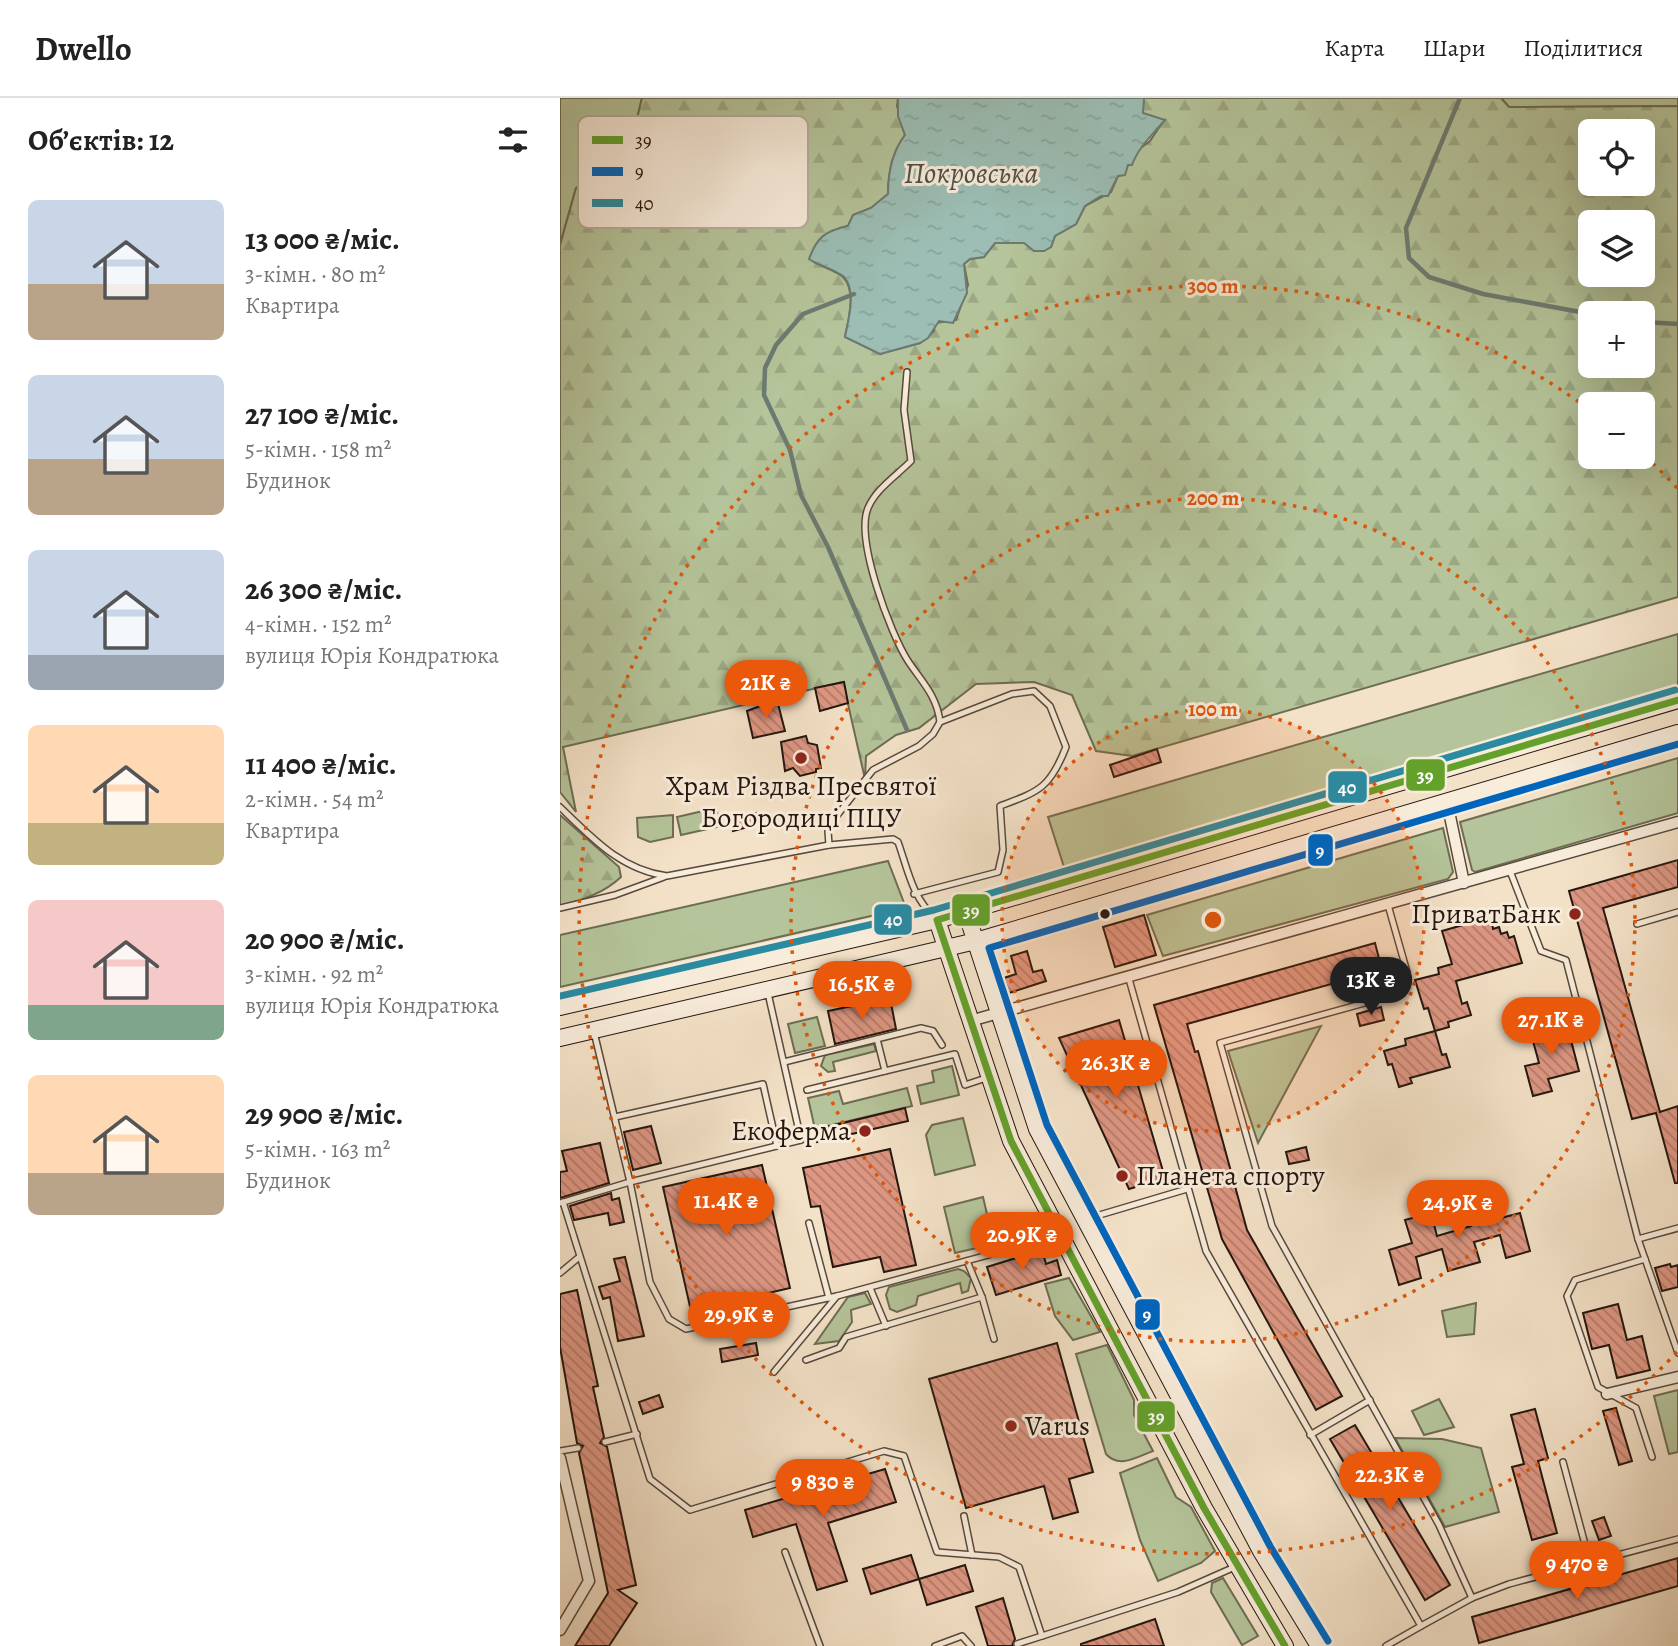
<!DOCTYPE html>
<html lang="uk">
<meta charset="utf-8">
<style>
:root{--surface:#fff;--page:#f6f6f6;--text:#222;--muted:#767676;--line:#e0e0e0;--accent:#ea580c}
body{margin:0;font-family:Alegreya,serif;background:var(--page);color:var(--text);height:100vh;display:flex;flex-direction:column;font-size:26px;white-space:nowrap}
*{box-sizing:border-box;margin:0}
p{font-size:23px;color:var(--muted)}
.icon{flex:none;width:38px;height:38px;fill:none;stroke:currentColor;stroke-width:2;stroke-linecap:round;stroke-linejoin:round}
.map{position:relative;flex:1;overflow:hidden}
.drawer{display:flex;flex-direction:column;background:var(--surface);width:560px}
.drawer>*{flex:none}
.tools{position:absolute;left:1018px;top:21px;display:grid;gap:14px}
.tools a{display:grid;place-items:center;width:77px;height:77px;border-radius:10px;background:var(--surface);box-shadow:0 7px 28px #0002;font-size:35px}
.price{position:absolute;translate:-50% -60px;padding:0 16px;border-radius:24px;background:var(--accent);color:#fff;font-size:23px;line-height:46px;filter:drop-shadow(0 2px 4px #0008)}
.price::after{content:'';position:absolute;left:50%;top:42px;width:21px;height:16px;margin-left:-10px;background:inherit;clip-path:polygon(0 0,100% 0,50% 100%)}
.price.selected{background:#222;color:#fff}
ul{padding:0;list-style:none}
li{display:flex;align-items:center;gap:21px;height:175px;padding:0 28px}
li span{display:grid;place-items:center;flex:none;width:196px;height:140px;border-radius:10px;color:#555}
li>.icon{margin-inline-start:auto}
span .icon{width:84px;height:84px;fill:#fffc;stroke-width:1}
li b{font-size:30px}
h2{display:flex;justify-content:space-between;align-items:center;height:84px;padding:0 28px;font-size:30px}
header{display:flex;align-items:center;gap:42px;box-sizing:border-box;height:98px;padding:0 35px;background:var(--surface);border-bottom:2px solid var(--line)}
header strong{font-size:33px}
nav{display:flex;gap:38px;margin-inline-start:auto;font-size:24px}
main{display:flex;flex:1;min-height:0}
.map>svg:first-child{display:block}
.green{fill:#b5c49a;stroke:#6c6d54;stroke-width:2}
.forest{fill:url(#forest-firs);stroke:#6c6d54;stroke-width:2;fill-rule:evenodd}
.water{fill:url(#water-ripples);stroke:#6c7b72;stroke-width:2}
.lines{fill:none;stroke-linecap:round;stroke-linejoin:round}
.stream{stroke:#6c7b72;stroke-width:4.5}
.building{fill:url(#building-back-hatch);stroke:#24160e;stroke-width:2}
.lane-casing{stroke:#58493c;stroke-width:8}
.street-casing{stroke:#58493c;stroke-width:13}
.secondary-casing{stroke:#24160e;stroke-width:18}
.lane{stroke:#f8ecdb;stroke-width:5}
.street{stroke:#f8ecdb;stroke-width:10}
.secondary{stroke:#f8ecdb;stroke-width:16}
.bus-1-casing{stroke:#f8ecdb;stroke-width:12}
.bus-2-casing{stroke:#f8ecdb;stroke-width:12}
.bus-3-casing{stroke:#f8ecdb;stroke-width:12}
.bus-1{stroke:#64a12b;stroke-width:7}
.bus-2{stroke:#0065bd;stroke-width:7}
.bus-3{stroke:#2b8ba1;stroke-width:7}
.ring{fill:none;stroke:#de560c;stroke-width:3.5;stroke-dasharray:3.5 7}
.poi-dot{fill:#8f2418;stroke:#f8ecdb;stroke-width:2.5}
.bus-dot{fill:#24160e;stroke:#f8ecdb;stroke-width:2.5}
.labels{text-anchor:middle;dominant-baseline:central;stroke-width:6;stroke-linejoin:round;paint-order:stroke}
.poi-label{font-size:28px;fill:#24160e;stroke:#f8ecdb;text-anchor:end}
.water-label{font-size:30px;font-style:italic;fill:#4e5148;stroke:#f8ecdb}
.key{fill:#f8ecdb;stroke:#b8ac9e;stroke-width:2}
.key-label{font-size:19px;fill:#24160e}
.centre{fill:#de560c;stroke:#f8ecdb;stroke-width:3.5}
.ring-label{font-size:21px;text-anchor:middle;font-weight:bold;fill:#de560c;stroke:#f8ecdb;stroke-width:6;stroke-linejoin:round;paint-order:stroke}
.line-badge{stroke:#f8ecdb;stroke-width:2.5}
.badge-label{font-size:19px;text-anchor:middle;font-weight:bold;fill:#fff}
</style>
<header>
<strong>Dwello</strong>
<nav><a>Карта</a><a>Шари</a><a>Поділитися</a></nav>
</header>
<main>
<section class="drawer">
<h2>Об’єктів: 12<svg class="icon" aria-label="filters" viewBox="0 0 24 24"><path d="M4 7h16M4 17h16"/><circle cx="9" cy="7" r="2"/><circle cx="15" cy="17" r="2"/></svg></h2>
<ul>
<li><span style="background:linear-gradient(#c9d6e8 60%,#b9a48a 0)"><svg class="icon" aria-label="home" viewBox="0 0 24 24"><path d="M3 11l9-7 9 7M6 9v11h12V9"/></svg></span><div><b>13 000 ₴/міс.</b><p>3-кімн. · 80 m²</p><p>Квартира</p></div></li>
<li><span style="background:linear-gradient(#c9d6e8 60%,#b9a48a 0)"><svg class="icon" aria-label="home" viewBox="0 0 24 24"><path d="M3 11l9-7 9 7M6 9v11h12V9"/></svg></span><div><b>27 100 ₴/міс.</b><p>5-кімн. · 158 m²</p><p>Будинок</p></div></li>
<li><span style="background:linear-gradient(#c9d6e8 75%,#9aa5b1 0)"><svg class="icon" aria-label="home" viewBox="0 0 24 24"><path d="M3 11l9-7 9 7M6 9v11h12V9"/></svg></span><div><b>26 300 ₴/міс.</b><p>4-кімн. · 152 m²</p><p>вулиця Юрія Кондратюка</p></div></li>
<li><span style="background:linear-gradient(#ffd9b3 70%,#c2b280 0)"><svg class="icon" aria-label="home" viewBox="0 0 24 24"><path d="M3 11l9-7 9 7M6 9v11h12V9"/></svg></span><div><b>11 400 ₴/міс.</b><p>2-кімн. · 54 m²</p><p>Квартира</p></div></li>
<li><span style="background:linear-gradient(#f6c9c9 75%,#7fa58c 0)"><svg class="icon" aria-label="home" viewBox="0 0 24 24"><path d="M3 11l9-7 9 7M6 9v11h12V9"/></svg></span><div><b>20 900 ₴/міс.</b><p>3-кімн. · 92 m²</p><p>вулиця Юрія Кондратюка</p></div></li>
<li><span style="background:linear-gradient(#ffd9b3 70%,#b9a48a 0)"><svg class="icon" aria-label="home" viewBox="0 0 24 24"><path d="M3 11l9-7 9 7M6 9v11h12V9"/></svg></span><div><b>29 900 ₴/міс.</b><p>5-кімн. · 163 m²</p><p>Будинок</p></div></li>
</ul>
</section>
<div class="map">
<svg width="1118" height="1548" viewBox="0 0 1118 1548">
<defs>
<pattern id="forest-firs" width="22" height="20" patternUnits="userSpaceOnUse" patternTransform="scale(1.75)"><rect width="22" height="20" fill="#b5c49a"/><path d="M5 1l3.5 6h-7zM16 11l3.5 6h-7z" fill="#9ca884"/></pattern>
<pattern id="water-ripples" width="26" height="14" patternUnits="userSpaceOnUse" patternTransform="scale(1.75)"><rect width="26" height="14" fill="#9cbeb4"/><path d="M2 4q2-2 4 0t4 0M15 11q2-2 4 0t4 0" fill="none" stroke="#86a39a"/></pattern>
<pattern id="building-back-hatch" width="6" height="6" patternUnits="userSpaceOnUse" patternTransform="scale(1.75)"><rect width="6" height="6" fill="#de9783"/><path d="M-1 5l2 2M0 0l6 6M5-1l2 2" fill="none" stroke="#b47a6a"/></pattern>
</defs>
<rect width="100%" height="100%" fill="#f4e2c8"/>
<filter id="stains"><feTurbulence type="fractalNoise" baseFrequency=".00286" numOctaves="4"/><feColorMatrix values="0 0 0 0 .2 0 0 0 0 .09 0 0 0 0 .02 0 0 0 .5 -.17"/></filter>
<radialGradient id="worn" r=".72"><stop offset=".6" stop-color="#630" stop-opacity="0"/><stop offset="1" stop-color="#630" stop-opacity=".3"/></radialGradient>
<g class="green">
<path d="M0,0H82L73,37L55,68L16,90L0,147Z"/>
<path d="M941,0H1118V8L949,9Z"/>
<path d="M1118,536V588L504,769L488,719Z"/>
<path d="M1118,660V715L915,774L912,772L900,724Z"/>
<path d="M156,710L161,728L121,737L117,719Z"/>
<path d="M113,717V739L90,744L78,739L77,720Z"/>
<path d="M883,730L893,774L888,781L603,858L587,817Z"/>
<path d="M328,763L346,810L0,889V837Z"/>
<path d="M257,919L265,948L235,955L228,926Z"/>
<path d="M761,928L698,1045L668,953Z"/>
<path d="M314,946L316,953L273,964L275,973L268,974L261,968L265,957Z"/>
<path d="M392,968L399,997L361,1006L357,988L374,984L372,973Z"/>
<path d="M347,990L352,1008L255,1031L248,1000L279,993L283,1006Z"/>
<path d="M403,1020L415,1067L375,1077L366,1037L372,1027Z"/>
<path d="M423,1099L434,1146L395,1155L384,1109Z"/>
<path d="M398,1171L404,1173L411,1180L408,1193L402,1195L400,1185L358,1198L356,1207L337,1214L330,1211L326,1197L329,1189Z"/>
<path d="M509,1180L540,1234L513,1242L495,1218L485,1186Z"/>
<path d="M305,1195L311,1206L291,1212L292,1224L279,1243L255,1246L288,1199Z"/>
<path d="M916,1205L914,1236L887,1239L882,1213Z"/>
<path d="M547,1247L574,1302V1317L593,1353C577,1359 559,1371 546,1356L516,1256Z"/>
<path d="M1118,1292V1354L1109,1356L1094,1298Z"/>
<path d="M879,1301L894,1329L864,1337L852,1313Z"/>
<path d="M835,1340L882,1341L921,1350L939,1414L885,1429Z"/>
<path d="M597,1360L616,1399L631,1409L655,1453L641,1465L598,1483L580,1442L560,1375Z"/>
<path d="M663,1480L698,1538L682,1547L651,1494L652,1485Z"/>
</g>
<g class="forest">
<path d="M82,0H338L337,8L345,37C332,54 328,74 328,96L311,110L293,117L288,128L280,130L254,164C262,169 277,173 283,179C297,193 288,223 285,239L320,256L360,245L374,233L375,225L396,222L408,187L404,166L410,161L424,159L435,145H465L474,153L491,149L495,138L516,126L525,108L551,94L558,78L565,76C564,67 575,61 578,52L590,43L604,22L582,15L584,0H941L949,9L1118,8V499L572,658L536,653L512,597L474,584L416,586L359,630L336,637L306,658L305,681L283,584L3,649L16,714L0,694V147L16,90L55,67L73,37ZM1031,33H1083V86H1031ZM1031,124H1083V177H1031ZM1031,215H1083V268H1031ZM1031,306H1083V359H1031Z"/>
<path d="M0,717L59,769L61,779C44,795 23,802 0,808Z"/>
</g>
<path class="water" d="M338,0H584L583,15L605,22C592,37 578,50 572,67H568L565,77L558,78L548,98H541L525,108L516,126L495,138L491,149L484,153H474L464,145H435L424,159L410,161L404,166L407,195L393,225L379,223L368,240L360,245L320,256L285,239C288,223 297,193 284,179C275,171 259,168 249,161C257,139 265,133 288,128L293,117L311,110L328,96C328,74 332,54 345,37L338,18Z"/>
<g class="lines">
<g class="stream">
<path d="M900,0L846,130L849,160L869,179L923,196L1031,216"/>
<path d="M294,196L243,216L216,247L205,270L204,297L230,352L241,397L268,449L347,632"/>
<path d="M1083,224L1118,226"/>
</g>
</g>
<g class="building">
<path d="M284,584L288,605L260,613L255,590Z"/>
<path d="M211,604L212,607L218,606L225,633L193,640L187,613Z"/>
<path d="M246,638L248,645L257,647L261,670L256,671V674L240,678L233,670L225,673L221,644Z"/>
<path d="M597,651L601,664L554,679L550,667Z"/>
<path d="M196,715L199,726L173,733L170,721Z"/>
<path d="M1118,762V789L1043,810L1100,1014L1118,1008V1085H1115L1096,1015L1072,1021L1009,793Z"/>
<path d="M584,817L596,857L555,869L543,829Z"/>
<path d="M924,821L926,827L932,825L933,831L939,829L941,836L947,834L949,840L954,838L962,865L896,883L902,906L907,904L911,917L888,924L889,929L875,933L868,910L864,911L855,882L879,876L878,870L892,866L882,833Z"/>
<path d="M815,845L822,872L627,926L635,954L638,953L687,1132L782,1298L756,1312L662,1141L594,907Z"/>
<path d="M467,853L473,874L482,872L486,883L449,895L444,880L456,876L451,858Z"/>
<path d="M330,900L336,931L275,946L268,913Z"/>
<path d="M821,909L824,922L800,928L797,916Z"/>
<path d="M559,922L605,1080L569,1091L499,940Z"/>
<path d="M1006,923L1019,973L988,981L992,993L973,998L965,968L979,965L970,932Z"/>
<path d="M875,933L882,957L886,956L890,969L850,980L852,985L839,989L832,966L828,967L824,953L846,947L845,941Z"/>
<path d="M345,1010L348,1023L257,1044L254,1032Z"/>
<path d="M91,1028L101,1065L73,1072L64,1034Z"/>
<path d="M40,1045L49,1085L0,1100V1074L7,1073L2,1053Z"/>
<path d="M746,1049L749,1062L729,1066L726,1054Z"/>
<path d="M330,1051L356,1167L324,1174L320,1159L273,1169L260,1108L251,1109L243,1070Z"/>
<path d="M202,1067L230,1190L131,1213L103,1089Z"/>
<path d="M51,1095L52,1102L59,1100L64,1124L50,1127L48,1115L14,1122L10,1108Z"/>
<path d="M931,1100L937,1121L960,1115L970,1153L946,1160L940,1137L914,1144L920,1164L888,1173L882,1151L856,1159L861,1180L839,1187L829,1152L852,1145L845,1122L871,1115L877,1138L911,1128L905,1107Z"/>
<path d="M482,1152L486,1166L497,1162L501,1177L436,1197L427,1169Z"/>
<path d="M65,1159L84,1238L58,1243L50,1199L43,1201L39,1189L60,1183L54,1161Z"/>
<path d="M1110,1166L1111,1169L1118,1167V1189L1102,1193L1095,1170Z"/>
<path d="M17,1192L38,1288L33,1289L44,1339L40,1345L47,1349L76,1487L58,1492L77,1505L49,1548H15L48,1495L19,1355L23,1348L17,1345L0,1249V1196Z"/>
<path d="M1058,1206L1067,1242L1082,1238L1090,1272L1057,1280L1049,1247L1032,1251L1023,1215Z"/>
<path d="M196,1245L198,1257L162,1264L160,1251Z"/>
<path d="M497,1245L533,1374L509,1381L518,1414L493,1421L484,1388L406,1410L369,1281Z"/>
<path d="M99,1297L103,1309L83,1316L79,1304Z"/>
<path d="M1056,1310L1072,1363L1059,1367L1043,1313Z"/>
<path d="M975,1311L988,1360L978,1363L997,1435L972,1442L952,1369L964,1366L951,1317Z"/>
<path d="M795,1327L890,1487L865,1502L770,1341Z"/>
<path d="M325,1371L336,1404L268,1425L287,1483L257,1492L236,1426L193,1439L185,1412Z"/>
<path d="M1044,1419L1051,1438L1039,1442L1032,1423Z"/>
<path d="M351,1457L359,1481L311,1496L303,1471Z"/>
<path d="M1118,1460V1488L919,1545L912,1519Z"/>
<path d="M405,1467L413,1493L367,1507L359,1481Z"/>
<path d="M443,1500L455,1541L452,1548H428L416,1509Z"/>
<path d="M595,1521L604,1548H521V1546Z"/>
</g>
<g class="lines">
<g class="lane-casing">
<g id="lane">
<path d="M347,274L344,312L351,363C336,378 316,391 308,410C295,441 330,535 348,563C362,584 377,598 380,624"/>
<path d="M0,709C32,740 61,772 107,778L269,747L333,741L338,744C348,772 352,799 375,820"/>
<path d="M269,747L268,733L271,725L313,672L359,648L373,636L380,624L452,596L474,593L490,608L506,649C490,690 480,693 440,708L443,752L438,774L354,796"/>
<path d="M950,773L981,853L1006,862L1078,1141L1118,1255"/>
<path d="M828,807L847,874L837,896L660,945L712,1128L879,1427L912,1500"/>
<path d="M0,810L55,797L104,779"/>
<path d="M1077,826L1118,814"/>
<path d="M569,881L646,1153L861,1528L826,1548"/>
<path d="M34,934L70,1084L90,1184L109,1221L126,1231L277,1198L498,1138"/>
<path d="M317,941L325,973"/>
<path d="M224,964L361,930L373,933L382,947"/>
<path d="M247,992L395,956L405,987L426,980"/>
<path d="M55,1019L203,986L217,1048"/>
<path d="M3,1104L90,1381L130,1412L324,1353L344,1358L377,1454L439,1459L459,1469L482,1538L618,1494L677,1468"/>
<path d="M0,1105L70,1084L241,1042L208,895"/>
<path d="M526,1121L627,1091"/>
<path d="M249,1125L269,1200"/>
<path d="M1078,1141L1118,1130"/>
<path d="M1085,1161L1015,1182L1007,1198L1038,1289L1076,1310L1092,1359"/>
<path d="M407,1163L422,1199L434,1241"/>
<path d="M0,1175L18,1160"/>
<path d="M310,1190L326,1228"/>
<path d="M246,1262L279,1250L286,1239L422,1199"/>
<path d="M214,1274L277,1198"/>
<path d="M750,1337L810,1302"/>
<path d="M45,1344L77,1336"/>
<path d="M0,1353L18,1350"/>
<path d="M1003,1364L1030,1465"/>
<path d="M404,1418L412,1457"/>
<path d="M225,1454L260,1548"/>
<path d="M861,1528L912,1500L949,1486L1118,1441"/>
<path d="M457,1546L482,1538"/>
<path d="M375,1548L402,1538L411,1548"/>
</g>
</g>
<g class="street-casing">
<g id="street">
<path d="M887,704L904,785"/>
<path d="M410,923L1118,724"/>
<path d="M1047,1296L1118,1279"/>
<path d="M0,1360L29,1483L0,1532"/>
</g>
</g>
<g class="secondary-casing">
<g id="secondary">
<path d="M406,814L477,1031L701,1453L759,1548"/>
<path d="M377,822L451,1043L644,1410L725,1548"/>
<path d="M0,909L377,822L1118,602"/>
<path d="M0,940L416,843L1118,635"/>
</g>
</g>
<use href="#lane" class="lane"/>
<use href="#street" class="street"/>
<use href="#secondary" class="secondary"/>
<g class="bus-1-casing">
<path id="bus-1" d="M725,1548L644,1410L451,1043L377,822L1118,602"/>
</g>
<g class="bus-2-casing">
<path id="bus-2" d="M768,1543L710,1448L487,1027L429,850L1118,646"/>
</g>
<g class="bus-3-casing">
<path id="bus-3" d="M0,898L374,812L1115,592"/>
</g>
<use href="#bus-1" class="bus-1"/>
<use href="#bus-2" class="bus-2"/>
<use href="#bus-3" class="bus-3"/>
</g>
<circle cx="653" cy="822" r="211" fill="#de560c" fill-opacity=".12"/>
<g class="ring">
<circle cx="653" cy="822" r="211"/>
<circle cx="653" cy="822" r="422"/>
<path d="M1117 1254A634 634 0 1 1 1030 312M1085 358A634 634 0 0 1 1117 390"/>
</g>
<g class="poi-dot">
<circle cx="241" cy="660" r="7"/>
<circle cx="1015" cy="816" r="7"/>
<circle cx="305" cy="1033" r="7"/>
<circle cx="562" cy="1078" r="7"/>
<circle cx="451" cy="1328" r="7"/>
</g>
<circle class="bus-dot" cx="545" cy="816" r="6"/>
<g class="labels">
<g class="poi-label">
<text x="241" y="688" text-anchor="middle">Храм Різдва Пресвятої<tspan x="241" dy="32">Богородиці ПЦУ</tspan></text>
<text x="1001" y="816">ПриватБанк</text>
<text x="291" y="1033">Екоферма</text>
<text x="576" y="1078" text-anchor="start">Планета спорту</text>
<text x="465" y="1328" text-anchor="start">Varus</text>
</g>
<g class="water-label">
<text x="411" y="75">Покровська</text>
</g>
</g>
<rect x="18" y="18" width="230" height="112" rx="10" class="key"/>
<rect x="32" y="38" width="31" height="8" fill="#64a12b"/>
<rect x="32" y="69" width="31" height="9" fill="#0065bd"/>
<rect x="32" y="101" width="31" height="8" fill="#2b8ba1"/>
<g class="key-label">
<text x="75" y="49">39</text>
<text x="75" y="80">9</text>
<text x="75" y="112">40</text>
</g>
<circle cx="653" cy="822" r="10" class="centre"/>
<g class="ring-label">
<text x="653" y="195">300 m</text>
<text x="653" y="407">200 m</text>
<text x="653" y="618">100 m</text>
</g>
<g class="line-badge">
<rect x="845" y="660" width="41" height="34" rx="7" fill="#64a12b"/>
<rect x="767" y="672" width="41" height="34" rx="7" fill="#2b8ba1"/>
<rect x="747" y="735" width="27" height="34" rx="7" fill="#0065bd"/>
<rect x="391" y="795" width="40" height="34" rx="7" fill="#64a12b"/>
<rect x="313" y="805" width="40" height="33" rx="7" fill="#2b8ba1"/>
<rect x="574" y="1200" width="27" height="33" rx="7" fill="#0065bd"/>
<rect x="576" y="1302" width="40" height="33" rx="7" fill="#64a12b"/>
</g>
<g class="badge-label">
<text x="865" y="684">39</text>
<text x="787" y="696">40</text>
<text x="760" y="759">9</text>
<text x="411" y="819">39</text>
<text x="333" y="828">40</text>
<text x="587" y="1223">9</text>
<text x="596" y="1325">39</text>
</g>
<rect width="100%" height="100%" filter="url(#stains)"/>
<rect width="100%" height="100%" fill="url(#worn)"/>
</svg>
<div class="tools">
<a><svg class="icon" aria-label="locate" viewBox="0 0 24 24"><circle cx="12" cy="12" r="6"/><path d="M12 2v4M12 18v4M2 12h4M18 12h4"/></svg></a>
<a><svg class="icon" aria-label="layers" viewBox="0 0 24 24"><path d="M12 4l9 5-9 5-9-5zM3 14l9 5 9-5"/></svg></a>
<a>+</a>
<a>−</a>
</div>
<b class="price" style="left:206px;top:622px">21K ₴</b>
<b class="price selected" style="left:811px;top:919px">13K ₴</b>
<b class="price" style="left:302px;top:923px">16.5K ₴</b>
<b class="price" style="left:991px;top:959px">27.1K ₴</b>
<b class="price" style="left:556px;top:1002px">26.3K ₴</b>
<b class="price" style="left:166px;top:1140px">11.4K ₴</b>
<b class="price" style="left:898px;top:1142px">24.9K ₴</b>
<b class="price" style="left:462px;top:1174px">20.9K ₴</b>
<b class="price" style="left:179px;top:1254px">29.9K ₴</b>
<b class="price" style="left:830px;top:1414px">22.3K ₴</b>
<b class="price" style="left:263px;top:1421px">9 830 ₴</b>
<b class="price" style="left:1017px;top:1503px">9 470 ₴</b>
</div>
</main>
